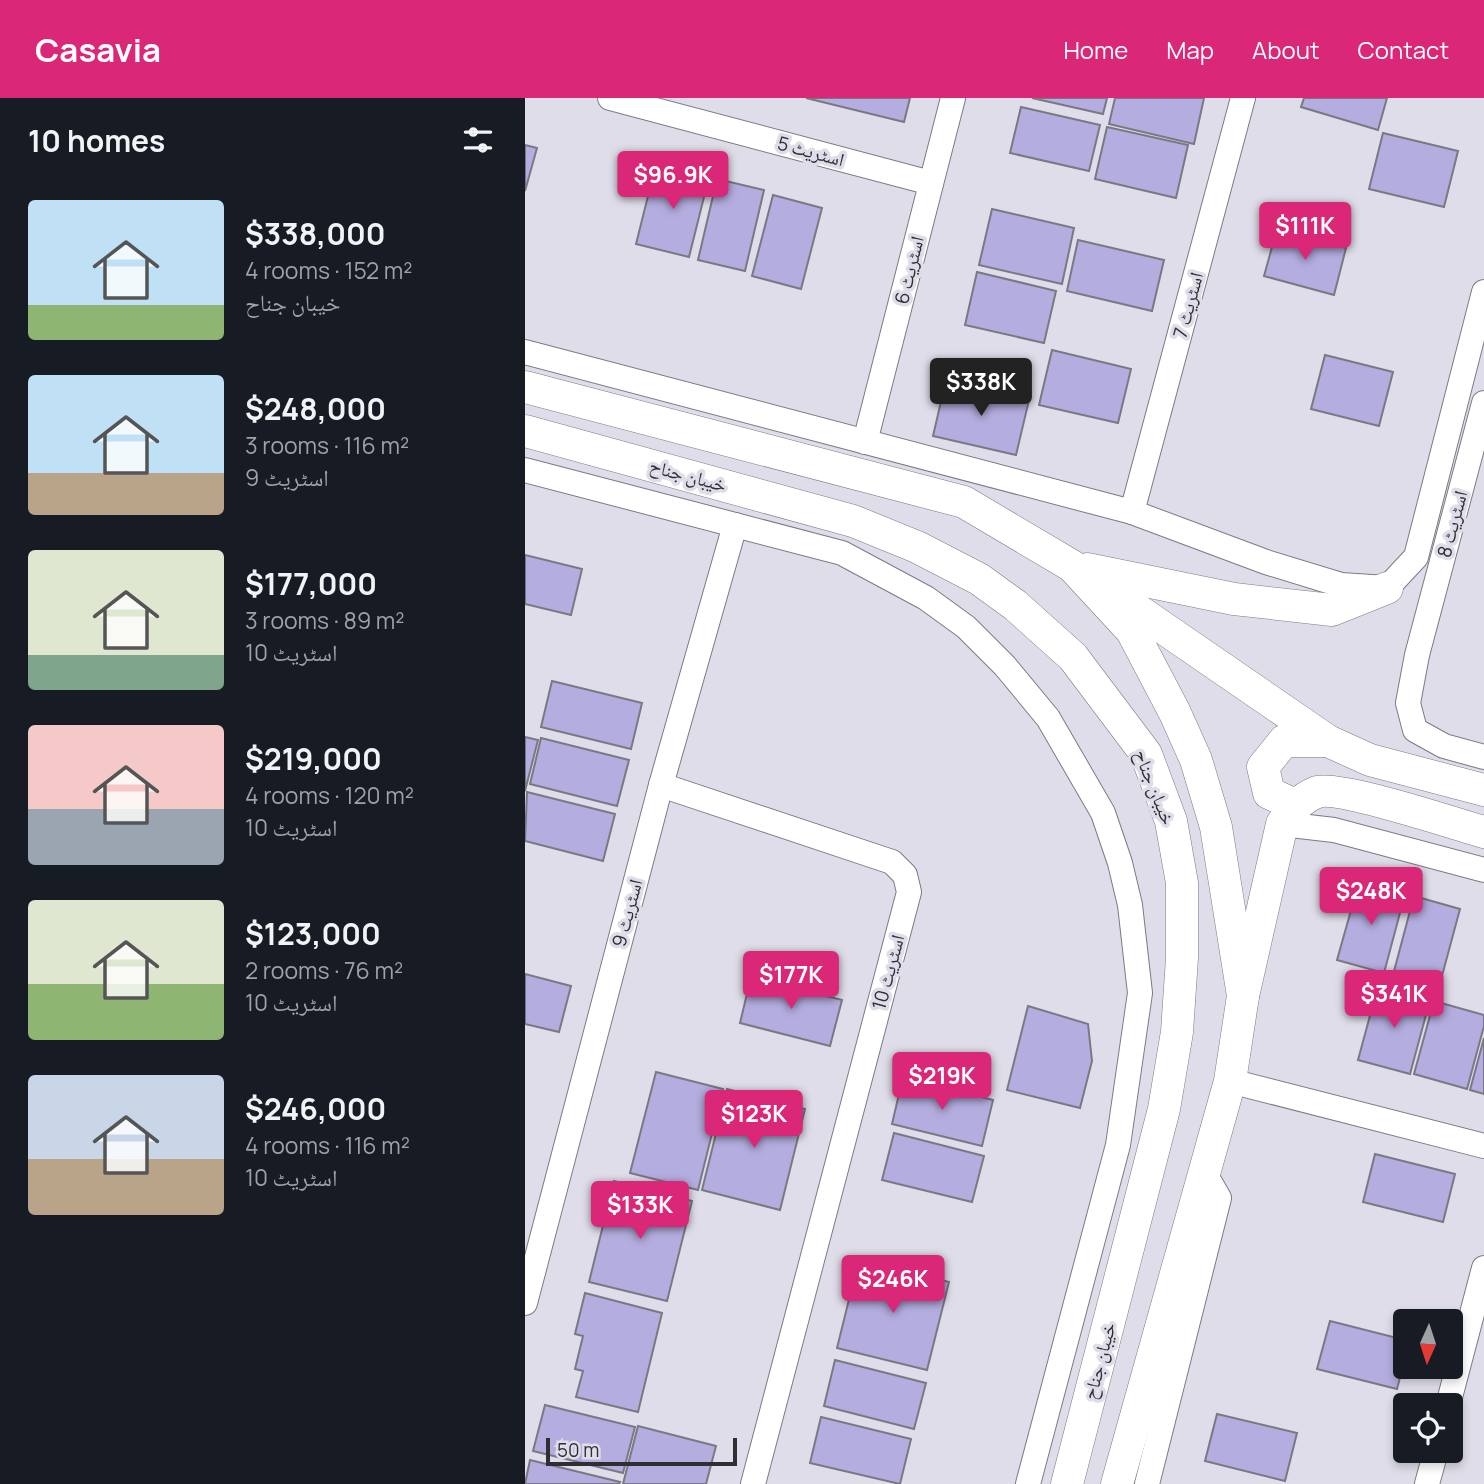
<!DOCTYPE html>
<meta charset="utf-8">
<style>
:root{--surface:#171b24;--page:#20242c;--text:#f1f3f6;--muted:#9ea1a6;--accent:#db2777}
body{margin:0;font-family:Manrope,"Noto Naskh Arabic",sans-serif;background:var(--page);color:var(--text);height:100vh;display:flex;flex-direction:column;font-size:26px;white-space:nowrap}
*{box-sizing:border-box;margin:0}
p{font-size:23px;color:var(--muted)}
.icon{flex:none;width:38px;height:38px;fill:none;stroke:currentColor;stroke-width:2;stroke-linecap:round;stroke-linejoin:round}
.map{position:relative;flex:1;overflow:hidden}
.sheet{display:flex;flex-direction:column;background:var(--surface);width:525px}
.sheet>*{flex:none}
.needle{width:46px;rotate:183deg}
.fabs{position:absolute;left:868px;top:1211px;display:grid;gap:14px}
.fabs a{display:grid;place-items:center;width:70px;height:70px;border-radius:7px;background:var(--surface);box-shadow:0 4px 10px #0003;font-size:35px}
.scale{position:absolute;left:21px;bottom:18px;width:191px;box-sizing:border-box;padding-left:7px;border:4px solid #2f2f33;border-top:0;font-size:19px;line-height:24px;white-space:nowrap;color:#2f2f33;-webkit-text-stroke:5px #dfdde9;paint-order:stroke}
.price{position:absolute;translate:-50% -60px;padding:0 16px;border-radius:7px;background:var(--accent);color:#fff;font-size:23px;line-height:46px;filter:drop-shadow(0 2px 4px #0008)}
.price::after{content:'';position:absolute;left:50%;top:42px;width:21px;height:16px;margin-left:-10px;background:inherit;clip-path:polygon(0 0,100% 0,50% 100%)}
.price.active{background:#222;color:#fff}
ul{padding:0;list-style:none}
li{display:flex;align-items:center;gap:21px;height:175px;padding:0 28px}
li span{display:grid;place-items:center;flex:none;width:196px;height:140px;border-radius:7px;color:#555}
li>.icon{margin-inline-start:auto}
span .icon{width:84px;height:84px;fill:#fffc;stroke-width:1}
li b{font-size:30px}
h2{display:flex;justify-content:space-between;align-items:center;height:84px;padding:0 28px;font-size:30px}
header{display:flex;align-items:center;gap:42px;box-sizing:border-box;height:98px;padding:0 35px;background:var(--accent);color:#fff}
header strong{font-size:33px}
nav{display:flex;gap:38px;margin-inline-start:auto;font-size:24px}
main{display:flex;flex:1;min-height:0}
.map>svg:first-child{display:block}
.building{fill:#b4addf;stroke:#7a7983;stroke-width:2}
.lines{fill:none;stroke-linecap:round;stroke-linejoin:round}
.minor-casing{stroke:#7c7b85;stroke-width:26}
.major-casing{stroke:#7c7b85;stroke-width:33}
.minor{stroke:#fff;stroke-width:24}
.major{stroke:#fff;stroke-width:32}
.labels{text-anchor:middle;dominant-baseline:central;stroke-width:7;stroke-linejoin:round;paint-order:stroke}
.street-label{font-size:19px;fill:#2f2f33;stroke:#dfdde9}
</style>
<header>
<strong>Casavia</strong>
<nav><a>Home</a><a>Map</a><a>About</a><a>Contact</a></nav>
</header>
<main>
<section class="sheet">
<h2>10 homes<svg class="icon" aria-label="filters" viewBox="0 0 24 24"><path d="M4 7h16M4 17h16"/><circle cx="9" cy="7" r="2"/><circle cx="15" cy="17" r="2"/></svg></h2>
<ul>
<li><span style="background:linear-gradient(#bfe0f5 75%,#8fb573 0)"><svg class="icon" aria-label="home" viewBox="0 0 24 24"><path d="M3 11l9-7 9 7M6 9v11h12V9"/></svg></span><div><b>$338,000</b><p>4 rooms · 152 m²</p><p>خیبان جناح</p></div></li>
<li><span style="background:linear-gradient(#bfe0f5 70%,#b9a48a 0)"><svg class="icon" aria-label="home" viewBox="0 0 24 24"><path d="M3 11l9-7 9 7M6 9v11h12V9"/></svg></span><div><b>$248,000</b><p>3 rooms · 116 m²</p><p>اسٹریٹ 9</p></div></li>
<li><span style="background:linear-gradient(#dfe7d0 75%,#7fa58c 0)"><svg class="icon" aria-label="home" viewBox="0 0 24 24"><path d="M3 11l9-7 9 7M6 9v11h12V9"/></svg></span><div><b>$177,000</b><p>3 rooms · 89 m²</p><p>اسٹریٹ 10</p></div></li>
<li><span style="background:linear-gradient(#f6c9c9 60%,#9aa5b1 0)"><svg class="icon" aria-label="home" viewBox="0 0 24 24"><path d="M3 11l9-7 9 7M6 9v11h12V9"/></svg></span><div><b>$219,000</b><p>4 rooms · 120 m²</p><p>اسٹریٹ 10</p></div></li>
<li><span style="background:linear-gradient(#dfe7d0 60%,#8fb573 0)"><svg class="icon" aria-label="home" viewBox="0 0 24 24"><path d="M3 11l9-7 9 7M6 9v11h12V9"/></svg></span><div><b>$123,000</b><p>2 rooms · 76 m²</p><p>اسٹریٹ 10</p></div></li>
<li><span style="background:linear-gradient(#c9d6e8 60%,#b9a48a 0)"><svg class="icon" aria-label="home" viewBox="0 0 24 24"><path d="M3 11l9-7 9 7M6 9v11h12V9"/></svg></span><div><b>$246,000</b><p>4 rooms · 116 m²</p><p>اسٹریٹ 10</p></div></li>
</ul>
</section>
<div class="map">
<svg width="959" height="1386" viewBox="0 0 959 1386">
<rect width="100%" height="100%" fill="#dfdde9"/>
<g class="building">
<path d="M281,0H385L379,24Z"/>
<path d="M507,0H582L578,16Z"/>
<path d="M590,0H679L669,46L584,26Z"/>
<path d="M779,0H862L853,32L776,9Z"/>
<path d="M496,9L575,27L564,73L485,55Z"/>
<path d="M582,29L663,47L651,100L570,81Z"/>
<path d="M858,35L933,53L919,109L844,91Z"/>
<path d="M0,47L12,50L0,93Z"/>
<path d="M131,66L184,79L164,159L111,146Z"/>
<path d="M192,81L239,92L220,173L173,162Z"/>
<path d="M248,97L297,110L276,191L227,178Z"/>
<path d="M467,111L549,130L537,186L454,167Z"/>
<path d="M752,131L821,150L809,197L739,178Z"/>
<path d="M553,142L639,162L627,213L542,193Z"/>
<path d="M452,174L531,193L519,245L440,227Z"/>
<path d="M527,252L606,271L593,325L514,307Z"/>
<path d="M800,257L868,274L854,328L786,311Z"/>
<path d="M421,282L504,302L491,357L408,338Z"/>
<path d="M0,457L57,471L46,517L0,506Z"/>
<path d="M27,583L117,605L106,651L16,629Z"/>
<path d="M0,639L13,642L0,693Z"/>
<path d="M16,640L104,662L92,708L5,686Z"/>
<path d="M2,694L90,716L78,763L0,743Z"/>
<path d="M834,784L880,796L859,875L812,862Z"/>
<path d="M889,798L935,811L914,889L868,877Z"/>
<path d="M0,876L46,888L34,934L0,926Z"/>
<path d="M226,879L317,902L305,948L215,925Z"/>
<path d="M853,888L905,902L885,976L833,962Z"/>
<path d="M909,903L959,917V928L942,991L889,976Z"/>
<path d="M503,908L563,926L567,963L555,1010L482,992Z"/>
<path d="M959,940V996L945,992Z"/>
<path d="M131,974L198,991L173,1092L105,1075Z"/>
<path d="M378,979L468,1002L457,1048L367,1026Z"/>
<path d="M202,991L280,1011L255,1112L177,1092Z"/>
<path d="M369,1035L459,1058L447,1104L357,1082Z"/>
<path d="M850,1056L930,1076L918,1124L838,1104Z"/>
<path d="M89,1083L167,1103L142,1203L64,1184Z"/>
<path d="M334,1161L424,1184L402,1272L312,1250Z"/>
<path d="M60,1195L137,1215L113,1314L51,1299L58,1273L50,1271L58,1238L50,1236Z"/>
<path d="M805,1223L880,1242V1260L872,1291L792,1271Z"/>
<path d="M310,1262L401,1285L389,1331L299,1308Z"/>
<path d="M20,1307L110,1329L98,1375L8,1353Z"/>
<path d="M692,1316L772,1335L760,1383L680,1363Z"/>
<path d="M296,1319L386,1341L375,1386L285,1365Z"/>
<path d="M113,1328L191,1348L181,1386H98Z"/>
<path d="M5,1362L95,1384L94,1386H0Z"/>
</g>
<g class="lines">
<g class="minor-casing">
<g id="minor">
<path d="M85,0L406,85"/>
<path d="M0,254L607,414L741,464L816,487L862,490L891,459L959,194"/>
<path d="M959,305L892,557L883,605L890,632L919,648L959,659"/>
<path d="M340,344L428,0"/>
<path d="M0,372L317,455L401,500L441,529L480,568L523,620L578,715L595,765L605,807L615,895L593,1047L503,1386"/>
<path d="M607,414L718,0"/>
<path d="M136,687L367,764L380,777L384,794L228,1386"/>
<path d="M757,726L809,732L959,772"/>
<path d="M705,983L959,1048"/>
<path d="M0,1205L136,687L210,427"/>
<path d="M923,1307L959,1170"/>
<path d="M622,1386L694,1100L679,1074"/>
<path d="M902,1386L911,1353"/>
</g>
</g>
<g class="major-casing">
<g id="major">
<path d="M0,289L439,404L547,468L607,533L650,615L671,662L691,729L718,898"/>
<path d="M0,333L328,423L392,449L454,481L490,507L548,559L621,656L646,723L657,785V860L652,934L639,1011L542,1386"/>
<path d="M562,471L709,501L807,512L862,490"/>
<path d="M589,496L803,643L845,662L959,692"/>
<path d="M770,707L744,695L738,669L759,643H803"/>
<path d="M592,1386L705,983L718,898L757,726C767,711 775,701 792,694C814,687 930,726 959,734"/>
</g>
</g>
<use href="#minor" class="minor"/>
<use href="#major" class="major"/>
</g>
<g class="labels">
<g class="street-label">
<text transform="translate(286 53) rotate(15)">اسٹریٹ 5</text>
<text transform="translate(384 172) rotate(-76)">اسٹریٹ 6</text>
<text transform="translate(663 207) rotate(-75)">اسٹریٹ 7</text>
<text transform="translate(163 377) rotate(15)">خیبان جناح</text>
<text transform="translate(927 426) rotate(-75)">اسٹریٹ 8</text>
<text transform="translate(630 689) rotate(68)">خیبان جناح</text>
<text transform="translate(102 815) rotate(-75)">اسٹریٹ 9</text>
<text transform="translate(363 874) rotate(-75)">اسٹریٹ 10</text>
<text transform="translate(574 1263) rotate(-75)">خیبان جناح</text>
</g>
</g>
</svg>
<div class="fabs">
<a><svg class="needle" viewBox="-14 -14 28 28"><path d="M0-13l5 13h-10z" fill="#e53935"/><path d="M0 13l5-13h-10z" fill="#9ea1a6"/></svg></a>
<a><svg class="icon" aria-label="locate" viewBox="0 0 24 24"><circle cx="12" cy="12" r="6"/><path d="M12 2v4M12 18v4M2 12h4M18 12h4"/></svg></a>
</div>
<div class="scale">50 m</div>
<b class="price" style="left:148px;top:113px">$96.9K</b>
<b class="price" style="left:780px;top:164px">$111K</b>
<b class="price active" style="left:456px;top:320px">$338K</b>
<b class="price" style="left:846px;top:829px">$248K</b>
<b class="price" style="left:266px;top:913px">$177K</b>
<b class="price" style="left:869px;top:932px">$341K</b>
<b class="price" style="left:417px;top:1014px">$219K</b>
<b class="price" style="left:229px;top:1052px">$123K</b>
<b class="price" style="left:115px;top:1143px">$133K</b>
<b class="price" style="left:368px;top:1217px">$246K</b>
</div>
</main>
